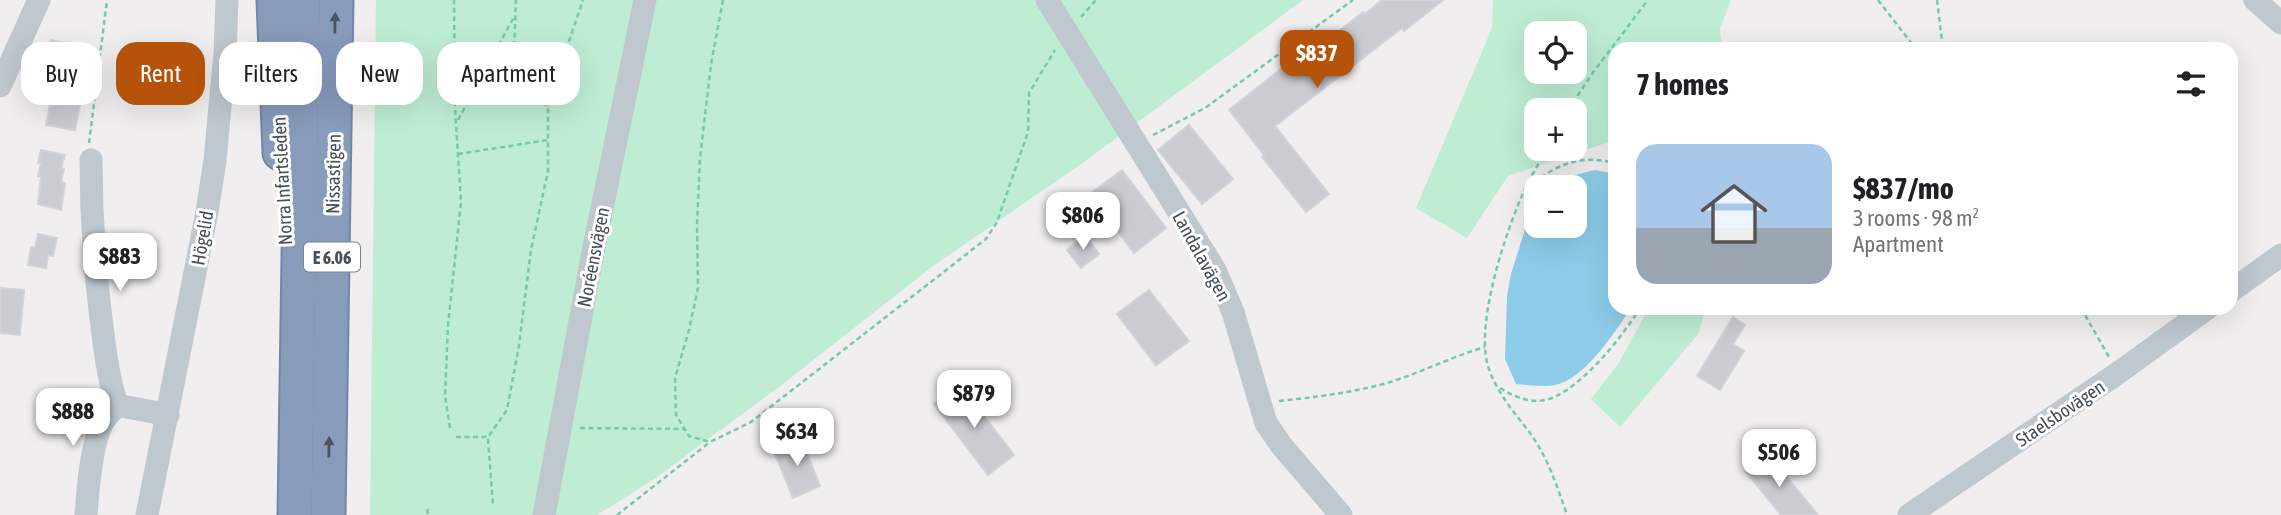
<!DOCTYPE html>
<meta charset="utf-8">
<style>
:root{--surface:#fff;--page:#f6f6f6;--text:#202124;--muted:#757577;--line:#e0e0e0;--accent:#b45309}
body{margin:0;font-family:"Asap Condensed",sans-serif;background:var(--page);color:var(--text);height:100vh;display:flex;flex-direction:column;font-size:26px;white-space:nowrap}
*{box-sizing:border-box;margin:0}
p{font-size:23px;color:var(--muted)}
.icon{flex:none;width:38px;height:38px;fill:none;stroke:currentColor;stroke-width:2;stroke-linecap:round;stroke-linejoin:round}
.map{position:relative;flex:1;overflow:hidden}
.panel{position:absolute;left:1608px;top:42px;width:630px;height:273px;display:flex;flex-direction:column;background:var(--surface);border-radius:21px;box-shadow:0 7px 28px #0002}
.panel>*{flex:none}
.banner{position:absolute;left:21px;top:42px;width:665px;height:63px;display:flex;gap:14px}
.fabs{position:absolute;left:1524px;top:21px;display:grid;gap:14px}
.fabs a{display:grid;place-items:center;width:63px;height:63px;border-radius:14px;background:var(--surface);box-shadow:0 7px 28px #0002;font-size:35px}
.price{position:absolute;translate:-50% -60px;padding:0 16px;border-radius:14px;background:#fff;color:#222;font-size:23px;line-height:46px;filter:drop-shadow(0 2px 4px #0008)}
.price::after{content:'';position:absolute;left:50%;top:42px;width:21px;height:16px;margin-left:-10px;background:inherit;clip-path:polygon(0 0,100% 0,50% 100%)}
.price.on{background:var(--accent);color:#fff}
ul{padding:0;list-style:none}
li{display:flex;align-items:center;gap:21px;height:175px;padding:0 28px}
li+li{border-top:2px solid var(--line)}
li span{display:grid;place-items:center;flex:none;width:196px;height:140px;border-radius:21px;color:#555}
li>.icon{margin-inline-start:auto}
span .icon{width:84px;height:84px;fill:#fffc;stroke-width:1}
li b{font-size:30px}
h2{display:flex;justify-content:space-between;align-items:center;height:84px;padding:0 28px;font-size:30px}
.pill{padding:0 24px;border-radius:21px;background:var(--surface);box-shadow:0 7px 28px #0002;font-size:24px;line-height:63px}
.pill.on{background:var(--accent);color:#fff}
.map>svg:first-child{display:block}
.green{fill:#beedd4;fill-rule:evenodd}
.water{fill:#8ccce8}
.building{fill:#cbccd2;stroke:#d2d3d9;stroke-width:2}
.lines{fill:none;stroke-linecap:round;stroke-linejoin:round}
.highway-casing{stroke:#7386a6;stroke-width:37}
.path{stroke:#77c9a9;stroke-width:2.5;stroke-dasharray:5 3.5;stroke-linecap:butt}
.minor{stroke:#bfc7cf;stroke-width:23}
.highway{stroke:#879bbb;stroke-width:33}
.oneway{fill:#4a535f}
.labels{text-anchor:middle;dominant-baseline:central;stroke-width:6;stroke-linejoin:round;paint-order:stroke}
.shield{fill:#fff;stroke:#7e848c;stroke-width:2}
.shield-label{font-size:18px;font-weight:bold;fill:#474f5a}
.street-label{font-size:19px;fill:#474f5a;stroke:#fff}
</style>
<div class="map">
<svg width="2281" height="515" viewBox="0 0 2281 515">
<rect width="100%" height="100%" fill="#f0eeee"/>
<g class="green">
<path d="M376,0H1303L1084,162L933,266L779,387L653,480L597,515H370Z"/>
<path d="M1493,0H1731L1720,29L1722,49H1615V143L1612,141L1508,176L1467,238L1416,208L1492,28ZM1536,33H1575V72H1536ZM1536,110H1575V149H1536Z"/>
<path d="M1649,308H1706L1698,334L1620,427L1591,399L1618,364Z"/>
</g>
<path class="water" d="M1595,170L1615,174V308H1631C1615,332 1584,380 1555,385C1543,387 1529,385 1516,384L1505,359L1507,296L1511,274L1527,223L1536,208V226H1575V187H1554L1563,178Z"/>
<g class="building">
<path d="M1382,0H1443L1404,31L1402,28L1275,126L1329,194L1306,212L1262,157L1264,155L1229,110L1286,65L1290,70L1363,12L1365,14Z"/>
<path d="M51,40L74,45L69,66L46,60Z"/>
<path d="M53,89L82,95L75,130L46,125Z"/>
<path d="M1189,125L1233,179L1202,204L1158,150Z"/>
<path d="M41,150L65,155L61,168L64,169L61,182L65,183L61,210L38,204L41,177L38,176L41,163H38Z"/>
<path d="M1122,170L1166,228L1134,253L1090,194Z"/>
<path d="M38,234L57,238L53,256L48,255L46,268L28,265L31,247L35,248Z"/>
<path d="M1085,235L1099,254L1081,268L1067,250Z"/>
<path d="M0,288L24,290L20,335L0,333Z"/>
<path d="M1149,290L1189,341L1156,365L1117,314Z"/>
<path d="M1733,317L1745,325L1733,344L1744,351L1720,390L1697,376Z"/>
<path d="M960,385L1014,455L988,475L934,404Z"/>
<path d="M801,438L820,486L793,498L773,449Z"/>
<path d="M1768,454L1818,515H1781L1746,472Z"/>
</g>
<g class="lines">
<g class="highway-casing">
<g id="highway">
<path d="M274,0L280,153"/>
<path d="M295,515L303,0"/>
<path d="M328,515L336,0"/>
</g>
</g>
<g class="path">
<path d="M723,0L711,64L700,158L697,225L698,288L689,330L675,378L676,415L689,436L710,442L751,422L986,239L997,222L1028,132L1029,93L1055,50"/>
<path d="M1878,0L1916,49"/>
<path d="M1937,0L1943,49"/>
<path d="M1081,17L1096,0"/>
<path d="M547,106L583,0"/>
<path d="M1568,110L1594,71L1648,0"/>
<path d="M458,120L515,15"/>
<path d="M1153,135L1205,108L1353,0"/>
<path d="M89,143L107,0"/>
<path d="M1547,149C1540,163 1530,176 1524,191C1506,231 1475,323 1488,366C1496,392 1514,412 1530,433C1548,458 1557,486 1567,515"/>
<path d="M458,154L548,140"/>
<path d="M1527,187C1557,165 1578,154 1615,163"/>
<path d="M2081,308L2109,357"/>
<path d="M1500,388C1516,398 1534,405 1552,398C1584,385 1623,336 1640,308"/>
<path d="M1279,401C1316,397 1351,393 1387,383C1420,373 1451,357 1485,347"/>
<path d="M450,428L445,396L448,325L461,202L455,108L454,0"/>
<path d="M580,428L685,429"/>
<path d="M456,437H488L507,410L519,345L531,250L548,171V109L514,52L516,0"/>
<path d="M488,439L493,505"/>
<path d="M427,509L428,515"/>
<path d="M617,515L710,442"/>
</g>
<g class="minor">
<path d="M1047,0L1215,270L1233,312L1266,423L1281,445L1341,515"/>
<path d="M2255,0L2281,23"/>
<path d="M0,86L39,0"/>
<path d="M91,160C91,211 94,260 100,310C104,343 107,374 117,405L168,415"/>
<path d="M2231,291L2281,255"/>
<path d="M86,515C88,490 91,444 103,422C106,416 113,411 117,405"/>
<path d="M147,515L207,212L215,160L225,53L227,0"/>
<path d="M544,515L594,247L645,0"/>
<path d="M1909,515L2118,373L2208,308"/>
</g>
<use href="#highway" class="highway"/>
</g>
<defs><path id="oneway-solid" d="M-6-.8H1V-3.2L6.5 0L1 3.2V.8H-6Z" transform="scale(1.75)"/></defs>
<g class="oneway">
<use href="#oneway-solid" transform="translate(335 23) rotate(-89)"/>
<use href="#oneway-solid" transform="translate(329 447) rotate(-89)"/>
</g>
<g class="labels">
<rect class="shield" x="304" y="242.5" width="56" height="29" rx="5"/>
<g class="shield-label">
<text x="332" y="257">E 6.06</text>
</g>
<g class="street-label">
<text transform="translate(333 174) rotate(-89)">Nissastigen</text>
<text transform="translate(282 181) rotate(-93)">Norra Infartsleden</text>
<text transform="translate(202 238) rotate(-80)">Högelid</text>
<text transform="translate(1202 256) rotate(61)">Landalavägen</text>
<text transform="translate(593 257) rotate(-79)">Noréensvägen</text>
<text transform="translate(2060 413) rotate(-34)">Staelsbovägen</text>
</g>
</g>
</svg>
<div class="fabs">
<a><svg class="icon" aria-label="locate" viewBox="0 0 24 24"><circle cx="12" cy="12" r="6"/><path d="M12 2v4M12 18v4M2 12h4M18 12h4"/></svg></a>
<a>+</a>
<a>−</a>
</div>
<b class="price on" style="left:1317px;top:90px">$837</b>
<b class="price" style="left:1083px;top:252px">$806</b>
<b class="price" style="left:120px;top:293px">$883</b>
<b class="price" style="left:974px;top:430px">$879</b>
<b class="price" style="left:73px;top:448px">$888</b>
<b class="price" style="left:797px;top:468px">$634</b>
<b class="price" style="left:1779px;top:489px">$506</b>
<div class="banner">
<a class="pill">Buy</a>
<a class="pill on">Rent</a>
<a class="pill">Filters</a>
<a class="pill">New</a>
<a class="pill">Apartment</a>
</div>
<section class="panel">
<h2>7 homes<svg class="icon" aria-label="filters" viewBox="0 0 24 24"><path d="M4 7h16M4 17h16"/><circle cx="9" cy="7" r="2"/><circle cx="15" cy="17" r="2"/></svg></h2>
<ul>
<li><span style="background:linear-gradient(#a9c7e8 60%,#9aa5b1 0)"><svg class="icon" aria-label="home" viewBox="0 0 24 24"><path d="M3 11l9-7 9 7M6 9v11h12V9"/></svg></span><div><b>$837/mo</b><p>3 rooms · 98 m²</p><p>Apartment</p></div></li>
</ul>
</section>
</div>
